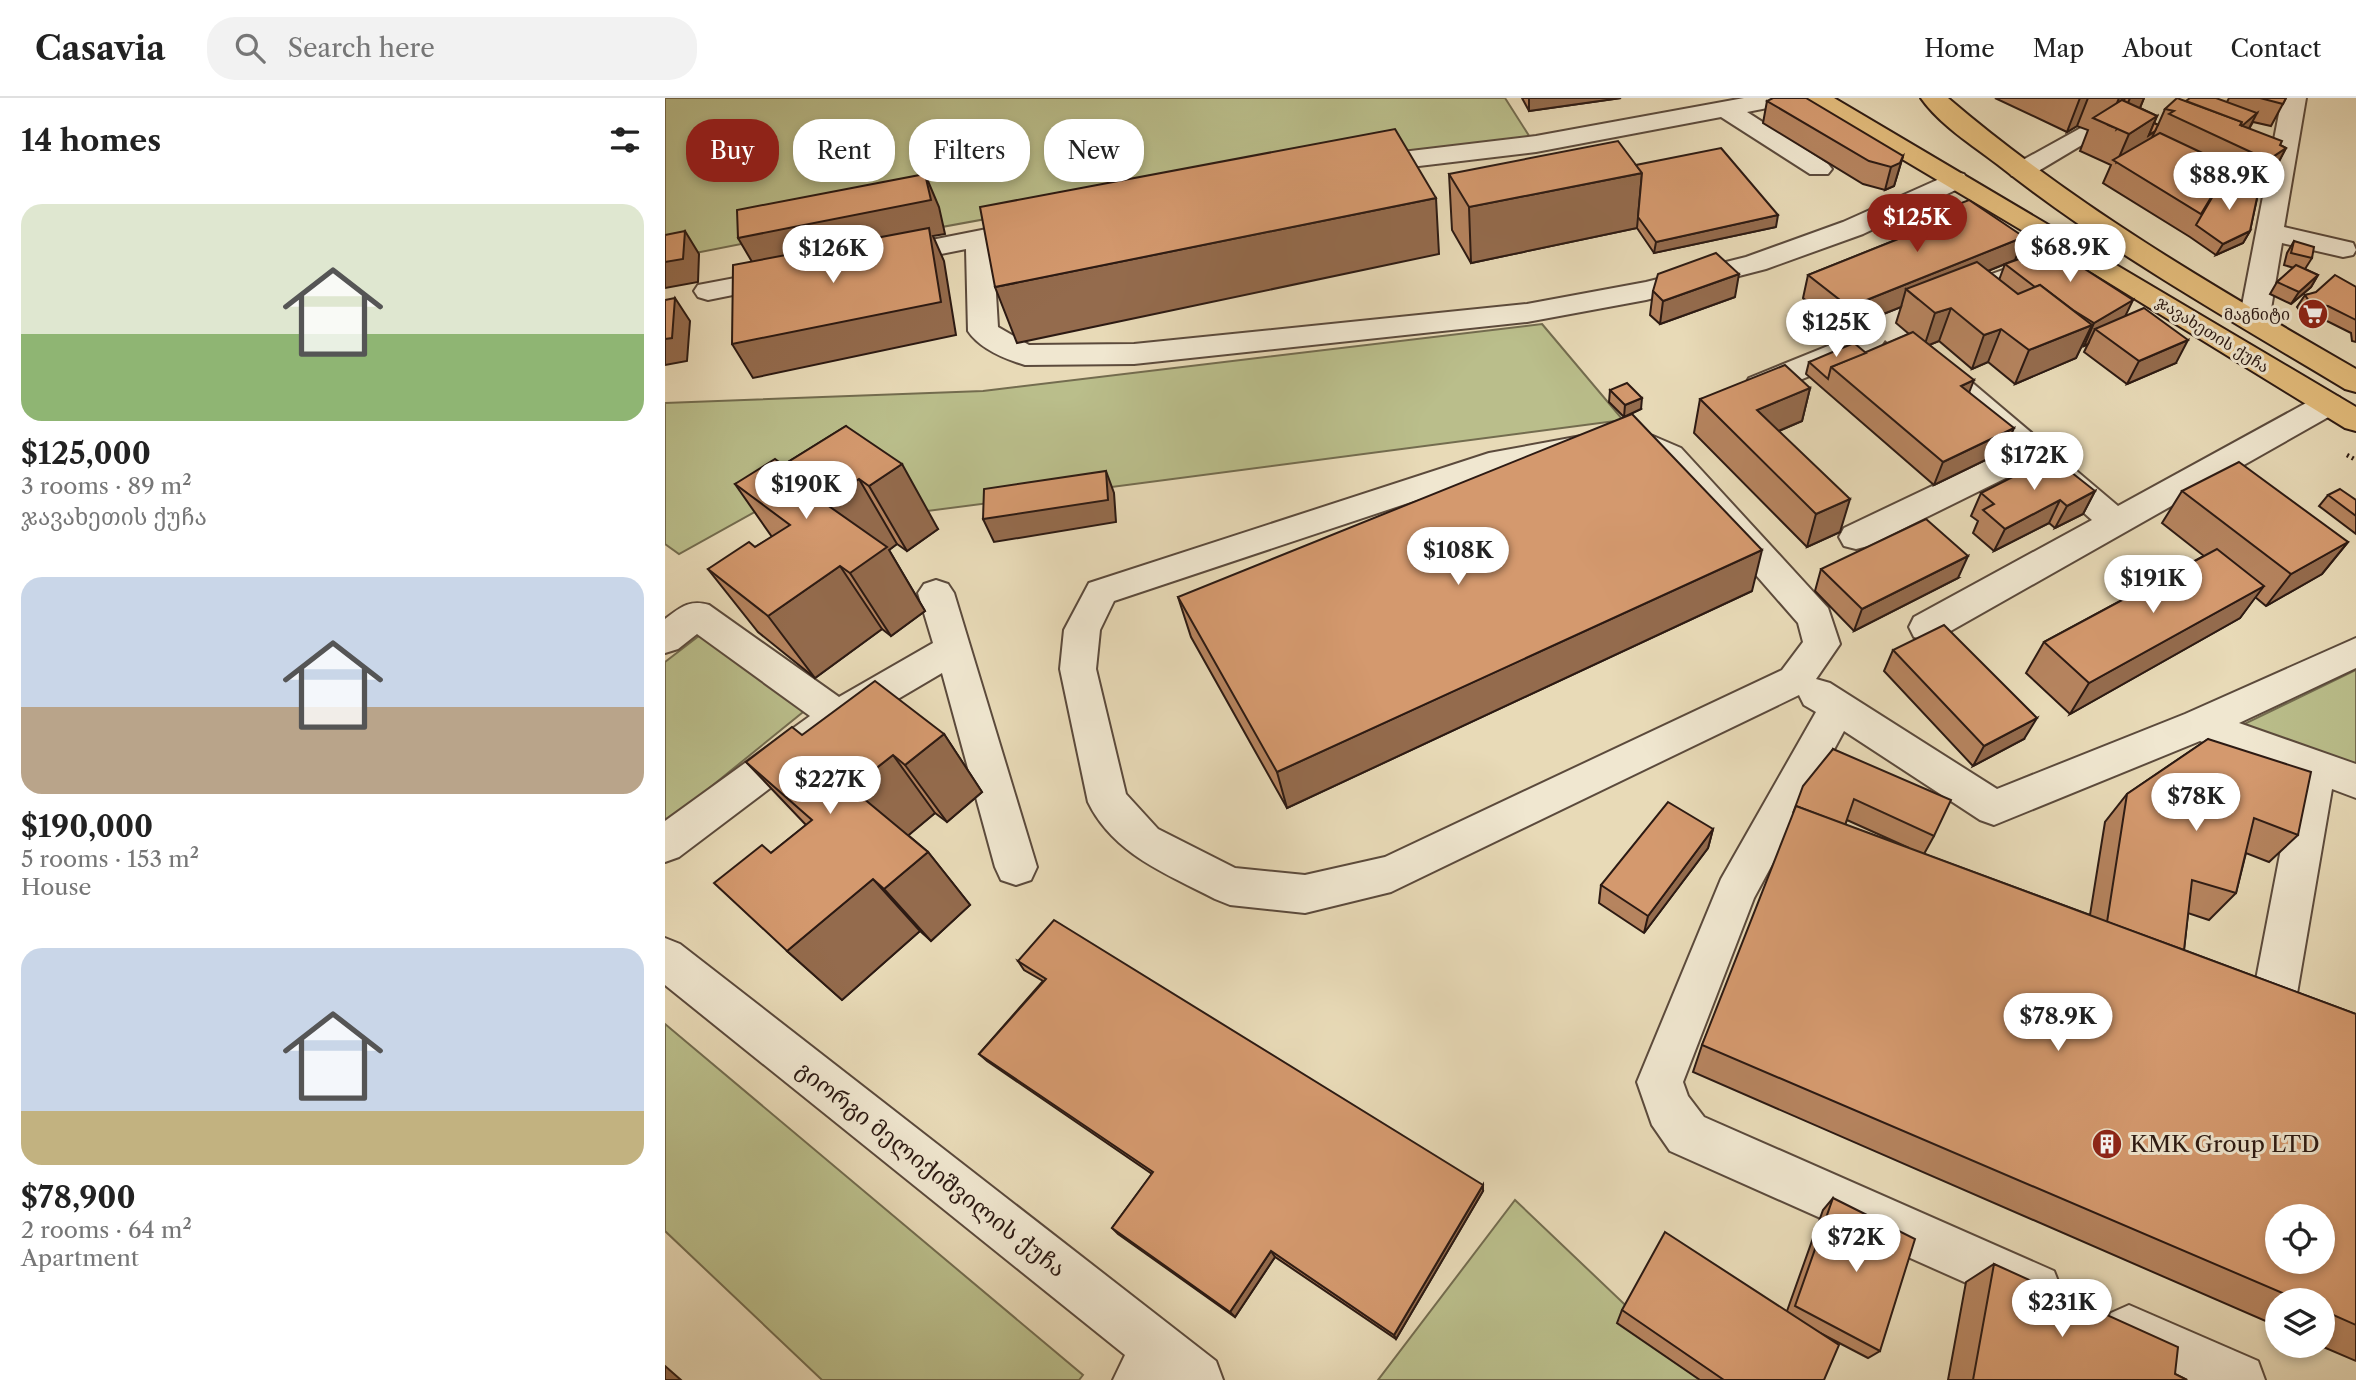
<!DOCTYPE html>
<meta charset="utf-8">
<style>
:root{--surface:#fff;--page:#f2f2f2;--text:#222;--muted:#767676;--line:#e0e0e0;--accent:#8f2418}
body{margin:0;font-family:"Libre Caslon Text","Noto Serif Georgian",serif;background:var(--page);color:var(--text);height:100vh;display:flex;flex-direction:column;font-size:26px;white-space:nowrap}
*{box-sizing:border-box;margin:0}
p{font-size:23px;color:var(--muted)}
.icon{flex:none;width:38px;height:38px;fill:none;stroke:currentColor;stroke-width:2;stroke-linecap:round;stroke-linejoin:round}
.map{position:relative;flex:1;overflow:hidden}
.side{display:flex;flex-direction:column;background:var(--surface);width:665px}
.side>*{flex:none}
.banner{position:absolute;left:21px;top:21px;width:665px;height:63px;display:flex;gap:14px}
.buttons{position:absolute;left:1600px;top:1106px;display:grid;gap:14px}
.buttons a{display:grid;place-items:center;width:70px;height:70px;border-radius:50%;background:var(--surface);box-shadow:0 4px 10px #0003;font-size:35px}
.price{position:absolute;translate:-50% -60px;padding:0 16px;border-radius:24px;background:#fff;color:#222;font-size:23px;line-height:46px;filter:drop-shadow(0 2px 4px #0008)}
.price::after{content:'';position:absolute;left:50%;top:42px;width:21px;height:16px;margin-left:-10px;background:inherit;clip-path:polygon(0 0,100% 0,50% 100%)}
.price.on{background:var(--accent);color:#fff}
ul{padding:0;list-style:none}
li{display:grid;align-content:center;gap:14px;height:371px;padding:0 21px}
li span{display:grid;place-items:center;height:217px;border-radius:21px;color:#555}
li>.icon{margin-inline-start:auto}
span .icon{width:126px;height:126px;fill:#fffc;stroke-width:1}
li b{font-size:30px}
h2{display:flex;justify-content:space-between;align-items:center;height:84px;padding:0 21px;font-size:30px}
.pill{padding:0 24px;border-radius:28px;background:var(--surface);box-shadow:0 4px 10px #0003;font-size:24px;line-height:63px}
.pill.on{background:var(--accent);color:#fff}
header{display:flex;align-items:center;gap:42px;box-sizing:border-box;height:98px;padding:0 35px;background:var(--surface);border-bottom:2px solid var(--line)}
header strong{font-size:33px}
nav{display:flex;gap:38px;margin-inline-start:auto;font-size:24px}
.search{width:490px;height:63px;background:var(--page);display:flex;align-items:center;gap:18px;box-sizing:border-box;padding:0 24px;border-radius:28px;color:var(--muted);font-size:26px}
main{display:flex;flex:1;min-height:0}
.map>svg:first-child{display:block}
.green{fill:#babe8b;stroke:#736c4f;stroke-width:2}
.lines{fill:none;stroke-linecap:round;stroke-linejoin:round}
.minor-casing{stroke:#5b4a3c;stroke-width:4}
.major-casing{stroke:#2c1a13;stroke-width:4}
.path{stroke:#2c1a13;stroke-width:4.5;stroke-dasharray:2 3.5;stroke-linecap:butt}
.minor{fill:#f0e7d0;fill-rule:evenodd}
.major{fill:#e4bd7c;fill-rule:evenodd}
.wall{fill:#b6845f;stroke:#2c1a13;stroke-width:2;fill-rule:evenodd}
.shaded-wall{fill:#946b4d;stroke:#2c1a13;stroke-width:2}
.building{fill:#d4996e;stroke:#2c1a13;stroke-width:2;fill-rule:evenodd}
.labels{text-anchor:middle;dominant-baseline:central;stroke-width:6;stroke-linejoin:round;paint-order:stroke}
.far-poi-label{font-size:16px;fill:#2c1a13;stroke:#f0e7d0;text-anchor:end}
.far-street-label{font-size:16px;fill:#2c1a13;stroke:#f0e7d0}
.near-poi-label{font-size:23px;fill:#2c1a13;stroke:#f0e7d0;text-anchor:start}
.near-street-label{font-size:23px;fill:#2c1a13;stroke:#f0e7d0}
</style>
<header>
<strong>Casavia</strong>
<div class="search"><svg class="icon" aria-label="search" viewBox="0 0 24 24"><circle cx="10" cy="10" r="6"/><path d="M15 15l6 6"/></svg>Search here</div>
<nav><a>Home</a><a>Map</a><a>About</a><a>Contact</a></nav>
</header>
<main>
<section class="side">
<h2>14 homes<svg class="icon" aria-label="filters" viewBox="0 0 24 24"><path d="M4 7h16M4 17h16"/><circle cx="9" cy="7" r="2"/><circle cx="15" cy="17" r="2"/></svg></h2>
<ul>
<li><span style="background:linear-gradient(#dfe7d0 60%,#8fb573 0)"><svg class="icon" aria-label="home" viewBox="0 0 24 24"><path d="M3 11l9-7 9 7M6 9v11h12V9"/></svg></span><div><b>$125,000</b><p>3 rooms · 89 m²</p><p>ჯავახეთის ქუჩა</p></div></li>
<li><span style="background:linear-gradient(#c9d6e8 60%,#b9a48a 0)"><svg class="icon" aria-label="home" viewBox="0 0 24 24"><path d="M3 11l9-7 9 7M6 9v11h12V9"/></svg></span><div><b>$190,000</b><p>5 rooms · 153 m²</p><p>House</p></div></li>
<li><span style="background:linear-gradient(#c9d6e8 75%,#c2b280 0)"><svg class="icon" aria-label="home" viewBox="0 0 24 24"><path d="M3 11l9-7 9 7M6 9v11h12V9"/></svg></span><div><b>$78,900</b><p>2 rooms · 64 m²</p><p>Apartment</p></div></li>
</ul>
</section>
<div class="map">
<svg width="1691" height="1282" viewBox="0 0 1691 1282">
<rect width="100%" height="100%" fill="#e8dab7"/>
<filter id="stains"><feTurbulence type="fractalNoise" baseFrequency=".00286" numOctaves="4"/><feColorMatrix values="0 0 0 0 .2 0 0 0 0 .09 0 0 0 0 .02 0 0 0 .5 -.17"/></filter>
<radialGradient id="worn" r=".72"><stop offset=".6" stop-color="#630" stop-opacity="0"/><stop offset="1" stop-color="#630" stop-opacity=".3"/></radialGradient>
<g class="green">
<path d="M0,0H840L868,44L746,65L732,46L222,139L218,118L0,161Z"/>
<path d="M877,226L958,322L247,415L178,365L14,456L0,446V305L318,293Z"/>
<path d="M39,534L143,610L0,726V564Z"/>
<path d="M1691,572V669L1575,628Z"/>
<path d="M0,926L418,1277L414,1282H157L0,1133Z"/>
<path d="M850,1102L1039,1282H713Z"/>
</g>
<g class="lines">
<g class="minor-casing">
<g id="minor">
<path d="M1079,0H1130L1127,5L1082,14L1163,66L1167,71L1163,76H1145L1056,19L871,54L695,75L686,72L682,67L686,62L695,59L871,38Z"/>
<path d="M1617,0H1641L1619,129L1688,145L1691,152L1688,157L1678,159L1617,145L1604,223L1599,229L1589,232L1579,229L1574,223Z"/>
<path d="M1423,26L1432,28L1435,33L1432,38L1365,78H1347L1343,73L1347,68Z"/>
<path d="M1290,74L1299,76L1303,82L1299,88L1198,136L1101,171L981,202L862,224L469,266L360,267C340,261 315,251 303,233L301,151L221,167L211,165L207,159L211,153L221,151L337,128L347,130L351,136L347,142L328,146L333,229L364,247L469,246L862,206L981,184L1081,159L1178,124Z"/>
<path d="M1385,155L1395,157L1399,163L1395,169L1239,227L1453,408L1652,299L1663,296L1674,299L1679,306L1674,313L1275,539L1262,543L1249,539L1244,529L1249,519L1427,422L1365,368L1203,448L1191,451L1179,448L1174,439L1179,430L1345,351L1220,242L1215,249L1106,294L1095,297L1084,294L1080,287L1084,280L1195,235L1208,219Z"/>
<path d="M118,171L128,173L132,179L128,185L43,202L33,199L29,193L33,187Z"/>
<path d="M954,331L988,338L1016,350L1163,510L1175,546L1151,581L1165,585L1332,691L1520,616L1691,540V570L1574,625L1691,666V700L1667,691L1629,913L1623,928L1607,934L1591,928L1585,913L1630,678L1535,643L1329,727L1315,722L1179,633L1089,800L1018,984L1023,998L1039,1019L1389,1173L1396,1191L1389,1209L1371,1216L1005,1053L987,1027L972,984L1056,781L1151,614L1139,607L1134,597L726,794L640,815L565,807L550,801C502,776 448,756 423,704L395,571L399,532L424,485L824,355ZM954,353L994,366L1133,525L1138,544L1117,572L720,759L640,777L570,770L493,731L461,696L431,571L435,532L449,503L839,373Z"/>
<path d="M271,482L283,486L289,495L372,769L366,782L351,787L336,782L330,769L277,575L187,628L14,759L0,764V723L145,618L32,536L13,551L0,555V521C15,510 24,501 44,507L174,599L268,545L253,495L259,486Z"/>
<path d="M0,840L15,846L551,1263L558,1282H448L460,1257L0,887Z"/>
<path d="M1464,1207L1593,1263L1600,1282H1514L1446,1251L1438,1233L1446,1215Z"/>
</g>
</g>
<g class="major-casing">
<g id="major">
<path d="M1140,0H1169L1691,309V333L1680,330L1407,162L1143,5Z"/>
<path d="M1256,0H1283C1408,107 1549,189 1691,271V294L1680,291C1562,220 1441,152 1332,66C1307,47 1274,26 1256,0Z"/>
</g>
</g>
<path class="path" d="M1682,357L1691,362"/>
<use href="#minor" class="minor"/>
<use href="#major" class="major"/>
</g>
<g class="wall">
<path d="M857,0H956L864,13Z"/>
<path d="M1330,0H1479L1475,10L1492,18L1489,25L1493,27L1500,11L1521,3L1562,4L1564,0H1621L1606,28L1588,24L1584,31L1621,50L1599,92L1593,96L1585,133L1578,145L1551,157L1525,139L1438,85L1446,67L1415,53L1423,32L1412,28L1402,34Z"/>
<path d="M1102,3L1238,58L1229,88L1220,92L1198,86L1098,25Z"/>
<path d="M784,76L1111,129L989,155L972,130L806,165L787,132Z"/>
<path d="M1251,122L1359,139L1350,162L1323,173L1334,182L1340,166L1415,164L1414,167L1461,218L1511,265L1462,286L1419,254L1423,246L1419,248L1417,247L1411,260L1350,286L1323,264L1307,271L1274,243L1264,247L1304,294L1339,353L1269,387L1141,276L1144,264L1201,255L1244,236L1231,225L1236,209L1178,232L1138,200L1143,177L1248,135Z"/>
<path d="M1629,143L1647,160L1640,171L1653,177L1646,189L1626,206L1605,196L1612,184L1629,170L1619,167L1622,155Z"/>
<path d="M1691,189V244L1687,243L1686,235L1656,220L1639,218L1632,209L1640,197Z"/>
<path d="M988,193L1070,199L995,226L985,217Z"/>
<path d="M1145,290L1137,323L1114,333L1175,434L1142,449L1029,335L1035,301Z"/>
<path d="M945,292L976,311L959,319L944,304Z"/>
<path d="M181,328L273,431L242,453L232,446L224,452L260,513L226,538L217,531L150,580L93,534L43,471L90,449L107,439L70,386L118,367Z"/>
<path d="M1430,393L1418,416L1390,430L1384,425L1329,453L1308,435L1313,423L1306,418L1316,395Z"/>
<path d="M1517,393L1683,444L1657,476L1601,508L1590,499L1575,520L1405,616L1361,575L1379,544L1539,458L1497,425Z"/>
<path d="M1663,397L1691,402V436L1654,408Z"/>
<path d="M1156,471L1293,480L1189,533L1150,493Z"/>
<path d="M1087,493L622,710L526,539L513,499Z"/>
<path d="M1228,552L1359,641L1308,668L1219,573Z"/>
<path d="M279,636L317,694L282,724L270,715L243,737L263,754L305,807L266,843L255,833L177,902L122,853L106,755L141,727L81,664L137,637Z"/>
<path d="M1543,641L1633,737L1604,764L1581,755L1571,795L1544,822L1523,815L1519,852L1691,916V1263L1656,1248H1657V1202H1612V1228L1028,974L1037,947L1168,651L1269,738L1259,756L1425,817L1440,724L1462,696ZM1182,722L1244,750L1180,727Z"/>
<path d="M1048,731L1043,750L979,835L934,805L936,787Z"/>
<path d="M353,863L818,1093L731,1241L610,1159L570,1219L453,1136L447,1130L487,1076L322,963L314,956L378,883L359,872Z"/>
<path d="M1168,1100L1215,1253L1203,1260L1157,1236L1159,1282H1035L952,1225L957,1212L1122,1213L1158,1112Z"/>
<path d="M1329,1166L1510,1276L1522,1282H1283L1301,1184Z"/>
</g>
<g class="shaded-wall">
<path d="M864,0H956L864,13Z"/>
<path d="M1415,0H1423L1412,28L1402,34Z"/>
<path d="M1454,0H1460L1448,29L1443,27Z"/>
<path d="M1465,0H1479L1472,17L1452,31Z"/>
<path d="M1592,15L1580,38L1577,24Z"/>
<path d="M1492,18L1484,37L1490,33L1485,44L1452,64L1464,36Z"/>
<path d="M1621,50L1599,92L1580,104L1603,62Z"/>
<path d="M1238,58L1229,88L1220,92L1226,69Z"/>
<path d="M977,75L972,130L806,165L804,109Z"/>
<path d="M260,76L274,109L280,136L268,138L279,163L291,237L88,280L67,246L93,174L73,140Z"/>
<path d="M771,100L774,156L352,245L330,189Z"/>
<path d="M1113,117L1111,129L989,155L991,144Z"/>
<path d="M20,133L34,156L33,184L0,190V164Z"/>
<path d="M1585,133L1578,145L1551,157L1558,146Z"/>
<path d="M1359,139L1350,162L1253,201L1241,191L1236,209L1178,232L1184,209Z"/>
<path d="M1074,176L1070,199L995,226L998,203Z"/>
<path d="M1653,177L1646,189L1626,206L1634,194Z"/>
<path d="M10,200L25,223L22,263L0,267V241Z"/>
<path d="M1468,202L1457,225L1430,231L1423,246L1419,248L1429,225Z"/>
<path d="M1286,210L1274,243L1259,249L1270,215Z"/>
<path d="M1427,227L1411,260L1350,286L1364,252Z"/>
<path d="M1336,231L1323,264L1307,271L1319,237Z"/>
<path d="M1523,242L1511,265L1462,286L1474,263Z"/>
<path d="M1309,282L1300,305L1296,288Z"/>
<path d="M1145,290L1137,323L1085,345L1092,312Z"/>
<path d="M977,300L976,311L959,319L960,307Z"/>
<path d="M1349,330L1339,353L1269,387L1278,364Z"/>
<path d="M237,366L273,431L242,453L204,388Z"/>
<path d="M441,373L449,395L451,424L329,444L318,421Z"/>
<path d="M194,381L232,446L224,452L260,513L226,538L185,475L158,404Z"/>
<path d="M1430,393L1418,416L1390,430L1402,408Z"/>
<path d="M1185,401L1175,434L1142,449L1151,416Z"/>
<path d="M1395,402L1384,425L1329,453L1340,431Z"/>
<path d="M1683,444L1657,476L1601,508L1626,476Z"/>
<path d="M1097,452L1087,493L622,710L612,674Z"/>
<path d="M1303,458L1293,480L1189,533L1197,511Z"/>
<path d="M175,468L217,531L150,580L103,518Z"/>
<path d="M1599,488L1575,520L1405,616L1424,585Z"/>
<path d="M1372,620L1359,641L1308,668L1319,648Z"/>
<path d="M279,636L317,694L282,724L240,667Z"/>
<path d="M228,657L270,715L233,746L186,690Z"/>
<path d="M1048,731L1043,750L979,835L983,818Z"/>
<path d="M263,754L305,807L266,843L219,791Z"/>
<path d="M208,781L255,833L177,902L122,853Z"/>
<path d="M818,1087V1093L731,1241L729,1237Z"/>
<path d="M606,1153L610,1159L570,1219L565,1214Z"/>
<path d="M0,1268L16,1282H0Z"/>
</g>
<g class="building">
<path d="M1108,0H1141L1238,58L1235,65L1226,69L1204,63L1102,3Z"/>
<path d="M1512,0L1577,24L1575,27L1617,43L1615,47L1621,50L1603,62L1504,16L1509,13L1500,11Z"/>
<path d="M1525,0H1551L1592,15L1577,28L1576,27L1577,24L1521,3Z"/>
<path d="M1595,0H1621L1618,6Z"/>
<path d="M1457,2L1492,18L1464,36L1428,20Z"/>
<path d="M1489,25L1493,27L1490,33L1484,37Z"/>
<path d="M730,31L771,100L330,189L315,109Z"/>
<path d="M1495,35L1565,68L1536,116L1448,62Z"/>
<path d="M953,43L977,75L804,109L784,76Z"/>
<path d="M1056,50L1113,117L991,144L973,119L977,75L971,67Z"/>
<path d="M260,76L266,102L73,140L72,112Z"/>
<path d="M1559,79L1593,95L1585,133L1558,146L1531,127Z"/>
<path d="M1304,102L1359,139L1184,209L1143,177L1261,130L1251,122Z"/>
<path d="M264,130L276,204L67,246L68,167Z"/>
<path d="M20,133L18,161L0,164V137Z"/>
<path d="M1629,143L1649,149L1647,160L1626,155Z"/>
<path d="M1388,149L1415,164L1412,166L1468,202L1429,225L1408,212L1375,187L1370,189L1340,166Z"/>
<path d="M1051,155L1074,176L998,203L988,193L993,176Z"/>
<path d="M1312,164L1353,196L1375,187L1427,227L1364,252L1336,231L1319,237L1286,210L1270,215L1241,191Z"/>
<path d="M1631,167L1653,177L1634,194L1612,184Z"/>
<path d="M1670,177L1691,189V222L1663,208L1646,206L1640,197L1651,194Z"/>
<path d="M10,200L7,240L0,241V202Z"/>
<path d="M1479,210L1523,242L1474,263L1430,231Z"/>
<path d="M1248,234L1309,282L1296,288L1349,330L1278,364L1166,269Z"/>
<path d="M1189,245L1201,255L1166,269L1163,281L1144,264Z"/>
<path d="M1120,267L1145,290L1092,312L1185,401L1151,416L1035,301Z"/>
<path d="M962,285L977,300L960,307L945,292Z"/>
<path d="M967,316L1097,452L612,674L513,499Z"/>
<path d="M181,328L237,366L204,388L194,381L158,404L222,449L185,475L175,468L103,518L43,471L84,444L90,449L125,427L70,386L110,361L118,367Z"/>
<path d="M1387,359L1430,393L1402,408L1395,402L1340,431L1318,412L1329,406L1316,395Z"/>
<path d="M1574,364L1683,444L1626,476L1517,393Z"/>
<path d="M441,373L443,402L318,421L319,391Z"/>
<path d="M1675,391L1691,402V418L1663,397Z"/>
<path d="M1261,421L1303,458L1197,511L1156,471Z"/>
<path d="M1552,451L1599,488L1424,585L1379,544Z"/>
<path d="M1279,527L1372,620L1319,648L1228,552Z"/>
<path d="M210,583L279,636L240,667L228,657L186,690L263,754L219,791L208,781L122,853L49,785L97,747L106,755L147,722L81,664L127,629L137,637Z"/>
<path d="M1543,641L1646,674L1633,737L1589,720L1571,795L1527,782L1519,852L1442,824L1462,696Z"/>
<path d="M1168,651L1286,702L1269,738L1189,701L1180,727L1131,708L1128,715L1138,688Z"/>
<path d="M1003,704L1048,731L983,818L936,787Z"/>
<path d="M1131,708L1691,916V1227L1657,1212V1202H1634L1037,947ZM1612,1118H1657V1164H1612Z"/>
<path d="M389,822L818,1087L729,1237L606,1153L565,1214L447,1130L488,1074L314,956L381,881L353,863Z"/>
<path d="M1168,1100L1250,1141L1215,1253L1130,1208Z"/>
<path d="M1000,1134L1174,1247L1159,1282H1059L957,1212Z"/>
<path d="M1329,1166L1513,1249L1510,1276L1522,1282H1308Z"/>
</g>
<defs>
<g id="supermarket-disc" transform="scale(1.575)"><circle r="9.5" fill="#8f2418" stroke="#f0e7d0"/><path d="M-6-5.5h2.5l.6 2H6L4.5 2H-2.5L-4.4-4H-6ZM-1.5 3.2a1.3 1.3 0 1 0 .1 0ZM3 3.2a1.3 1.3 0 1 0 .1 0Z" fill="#fff"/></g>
<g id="building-disc" transform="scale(1.575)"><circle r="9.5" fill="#8f2418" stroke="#f0e7d0"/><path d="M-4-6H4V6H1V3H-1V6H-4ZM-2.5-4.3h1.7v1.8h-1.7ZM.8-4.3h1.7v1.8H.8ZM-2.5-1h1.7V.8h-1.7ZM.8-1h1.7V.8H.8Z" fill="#fff"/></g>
</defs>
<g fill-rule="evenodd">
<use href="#supermarket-disc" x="1648" y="216"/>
<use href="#building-disc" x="1442" y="1046"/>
</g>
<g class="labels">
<g class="far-poi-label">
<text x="1625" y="216">მაგნიტი</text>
</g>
<g class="far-street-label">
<text transform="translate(1548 236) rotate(32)">ჯავახეთის ქუჩა</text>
</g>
<g class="near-poi-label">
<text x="1465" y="1046">KMK Group LTD</text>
</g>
<g class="near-street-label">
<text transform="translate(266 1071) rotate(38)">გიორგი მელიქიშვილის ქუჩა</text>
</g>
</g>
<rect width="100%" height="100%" filter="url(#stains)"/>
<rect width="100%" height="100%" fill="url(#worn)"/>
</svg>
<div class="buttons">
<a><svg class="icon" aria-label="locate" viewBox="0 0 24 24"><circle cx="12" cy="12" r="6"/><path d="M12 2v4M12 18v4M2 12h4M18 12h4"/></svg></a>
<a><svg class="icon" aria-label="layers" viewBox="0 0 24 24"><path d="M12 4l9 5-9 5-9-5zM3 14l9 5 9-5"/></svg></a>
</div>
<b class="price" style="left:1564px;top:114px">$88.9K</b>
<b class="price on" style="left:1252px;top:156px">$125K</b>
<b class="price" style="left:1405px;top:186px">$68.9K</b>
<b class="price" style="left:168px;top:187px">$126K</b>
<b class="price" style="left:1171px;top:261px">$125K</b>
<b class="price" style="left:1369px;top:394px">$172K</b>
<b class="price" style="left:141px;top:423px">$190K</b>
<b class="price" style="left:793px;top:489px">$108K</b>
<b class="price" style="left:1488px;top:517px">$191K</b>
<b class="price" style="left:165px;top:718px">$227K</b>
<b class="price" style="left:1531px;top:735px">$78K</b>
<b class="price" style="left:1393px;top:955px">$78.9K</b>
<b class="price" style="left:1191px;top:1176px">$72K</b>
<b class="price" style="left:1397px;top:1241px">$231K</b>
<div class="banner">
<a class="pill on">Buy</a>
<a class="pill">Rent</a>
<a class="pill">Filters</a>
<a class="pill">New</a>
</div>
</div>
</main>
